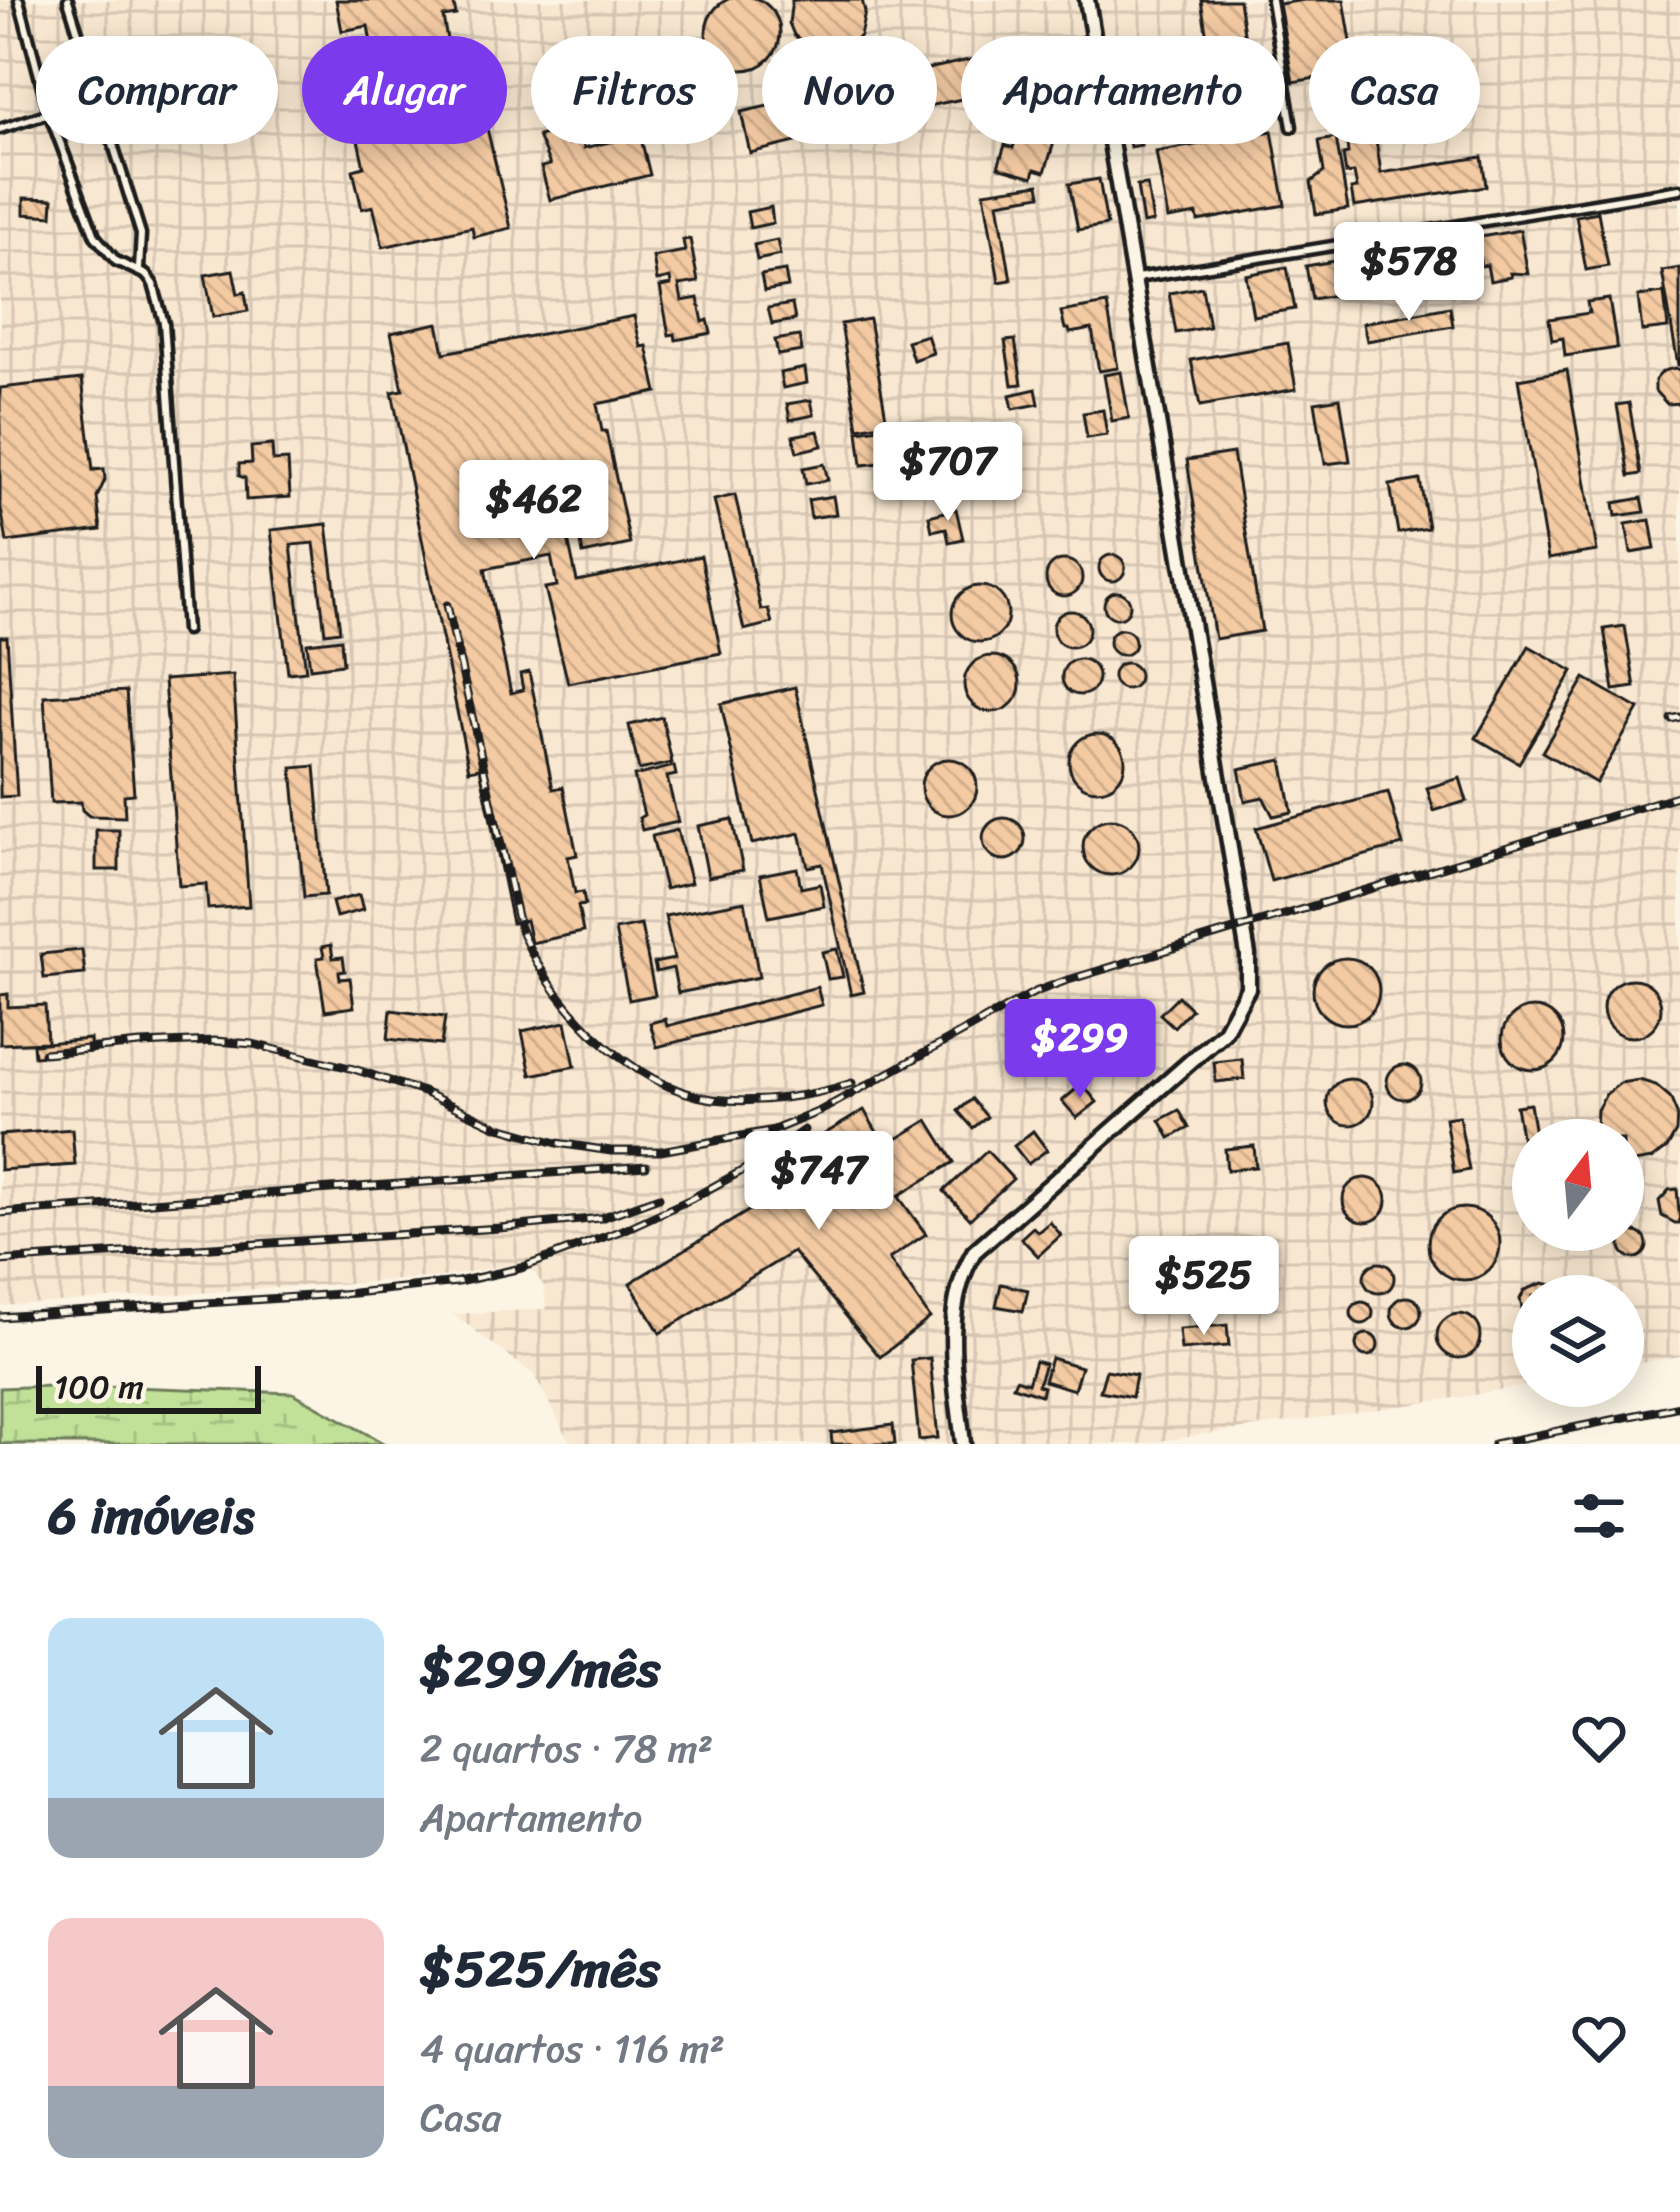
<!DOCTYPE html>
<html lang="pt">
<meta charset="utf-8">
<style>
:root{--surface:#fff;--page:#f6f6f7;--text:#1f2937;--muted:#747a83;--accent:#7c3aed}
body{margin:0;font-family:Sriracha,sans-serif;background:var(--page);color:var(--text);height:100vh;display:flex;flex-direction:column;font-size:45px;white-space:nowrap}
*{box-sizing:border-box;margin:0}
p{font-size:39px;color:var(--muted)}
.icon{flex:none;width:66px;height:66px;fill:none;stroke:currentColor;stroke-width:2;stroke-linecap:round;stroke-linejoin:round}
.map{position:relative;height:1444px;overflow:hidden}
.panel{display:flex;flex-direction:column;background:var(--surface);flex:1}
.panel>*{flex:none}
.top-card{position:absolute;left:36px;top:36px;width:1608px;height:108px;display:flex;gap:24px}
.needle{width:78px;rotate:16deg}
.fabs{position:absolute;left:1512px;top:1119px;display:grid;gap:24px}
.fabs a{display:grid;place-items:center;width:132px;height:132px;border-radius:50%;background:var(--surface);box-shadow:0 6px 30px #0003;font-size:60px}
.scale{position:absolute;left:36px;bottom:30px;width:225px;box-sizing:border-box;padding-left:12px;border:6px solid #1c1c1c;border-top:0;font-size:33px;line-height:42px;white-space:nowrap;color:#1c1c1c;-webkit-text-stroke:9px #fcf5e5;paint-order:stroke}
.price{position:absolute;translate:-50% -102px;padding:0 27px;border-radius:12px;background:#fff;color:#222;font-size:39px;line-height:78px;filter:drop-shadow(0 3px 6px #0008)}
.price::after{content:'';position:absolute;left:50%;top:72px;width:36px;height:27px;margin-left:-18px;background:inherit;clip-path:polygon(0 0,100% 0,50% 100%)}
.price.on{background:var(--accent);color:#fff}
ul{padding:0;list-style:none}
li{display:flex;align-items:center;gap:36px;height:300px;padding:0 48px}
li span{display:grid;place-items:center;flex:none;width:336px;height:240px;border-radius:24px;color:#555}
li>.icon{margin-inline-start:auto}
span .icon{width:144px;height:144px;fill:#fffc;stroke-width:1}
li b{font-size:51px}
h2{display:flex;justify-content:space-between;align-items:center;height:144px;padding:0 48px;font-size:51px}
.tag{padding:0 42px;border-radius:54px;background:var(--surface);box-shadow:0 6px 30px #0003;font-size:42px;line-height:108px}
.tag.on{background:var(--accent);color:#fff}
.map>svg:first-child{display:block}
.industrial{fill:url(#industrial-grid);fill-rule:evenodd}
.wetland{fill:url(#wetland-marsh);stroke:#6e7e5a;stroke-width:3}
.building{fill:url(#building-back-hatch);stroke:#1c1c1c;stroke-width:3}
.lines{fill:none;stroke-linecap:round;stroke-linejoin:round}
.lane-casing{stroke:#1c1c1c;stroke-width:15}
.street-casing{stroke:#1c1c1c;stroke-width:21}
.lane{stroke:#fcf5e5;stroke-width:6}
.street{stroke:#fcf5e5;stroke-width:12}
.rail-casing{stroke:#1c1c1c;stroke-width:9}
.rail{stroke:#fcf5e5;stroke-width:4.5;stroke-dasharray:14;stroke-linecap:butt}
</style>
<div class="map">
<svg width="1680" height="1444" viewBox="0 0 1680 1444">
<defs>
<pattern id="industrial-grid" width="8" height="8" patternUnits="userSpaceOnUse" patternTransform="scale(3)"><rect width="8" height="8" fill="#f9e8d1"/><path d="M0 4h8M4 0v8" fill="none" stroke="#d5c6b3"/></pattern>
<pattern id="wetland-marsh" width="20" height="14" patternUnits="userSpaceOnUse" patternTransform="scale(3)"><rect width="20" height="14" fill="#c1e098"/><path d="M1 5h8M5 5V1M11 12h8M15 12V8" fill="none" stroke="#a5c082"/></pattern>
<pattern id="building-back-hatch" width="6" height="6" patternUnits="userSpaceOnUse" patternTransform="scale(3)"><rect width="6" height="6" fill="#f3caa2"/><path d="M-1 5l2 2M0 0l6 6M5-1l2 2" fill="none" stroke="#d0ad8b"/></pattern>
</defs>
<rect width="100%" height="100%" fill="#fcf5e5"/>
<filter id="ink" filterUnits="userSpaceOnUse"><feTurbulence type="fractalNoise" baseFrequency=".00833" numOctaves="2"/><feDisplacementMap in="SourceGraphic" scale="24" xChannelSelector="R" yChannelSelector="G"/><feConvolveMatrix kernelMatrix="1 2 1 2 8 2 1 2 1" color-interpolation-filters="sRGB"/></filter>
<g filter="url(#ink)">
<path class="industrial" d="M0,0H1680V1356L1623,1366V1296H1533V1384L1462,1397L1140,1444H571L534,1375L453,1314L546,1309L544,1286L525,1262L442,1277L0,1306ZM1533,1140H1623V1230H1533Z"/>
<path class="wetland" d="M75,1385L293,1393L385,1444H0V1388Z"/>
<g class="building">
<circle cx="743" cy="33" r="37"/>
<path d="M336,0H453L456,15L443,17L451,62L377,76L368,26L342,31Z"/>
<path d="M792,0H862L865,12L860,36L840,51H814L794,35L789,23Z"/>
<path d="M1201,0H1239L1248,58L1211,63Z"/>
<path d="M1304,0H1344L1356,71L1293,82L1279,4Z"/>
<path d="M1035,41L1044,87L996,97L986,50Z"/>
<path d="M978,58L986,94L904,111L896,76Z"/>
<path d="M1130,77L1141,145L1130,147L1119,79Z"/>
<path d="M1255,81L1260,109L1170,122L1166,94Z"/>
<circle cx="873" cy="103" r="17"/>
<path d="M808,97L817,137L750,153L741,112Z"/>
<path d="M483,112L511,228L474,237L472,227L383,247L373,206L362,209L353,170L364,167L358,140Z"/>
<path d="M1021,119L1058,129L1045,172L1035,169L1033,177L998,167L1005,145L1013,148Z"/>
<path d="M565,129L568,144L582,140L584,148L640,135L650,175L550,200L541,167L550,165L538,136Z"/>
<path d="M1272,131L1285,205L1198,221L1197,214L1168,219L1156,152Z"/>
<path d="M1336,138L1348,209L1316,214L1311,182L1324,172L1319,141Z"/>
<path d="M1376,140L1381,173L1482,157L1486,186L1354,207L1351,189L1357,188L1354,173L1346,174L1343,155L1348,154L1347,144Z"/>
<path d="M1099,179L1107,225L1078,230L1069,184Z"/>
<path d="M1039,184L1041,195L998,202L1011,280L999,282L984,192Z"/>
<path d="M1147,185L1153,222L1143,224L1137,186Z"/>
<path d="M24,198L53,199L52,216L24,214Z"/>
<path d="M771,207L773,223L750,228L747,212Z"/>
<path d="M1598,212L1608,266L1586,270L1576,216Z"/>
<path d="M1520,230L1528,274L1510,273L1511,277L1490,281L1487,265L1481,266L1475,238Z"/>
<path d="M690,239L698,282L679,285L682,301L698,298L703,322L708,320L711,333L676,340L675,334L669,335L660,287L671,285L670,278L657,281L653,257L685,251L683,240Z"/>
<path d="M777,240L780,255L757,260L754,245Z"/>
<path d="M1440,243L1448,287L1407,295L1399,250Z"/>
<path d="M1340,260L1347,293L1312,299L1306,266Z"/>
<path d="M1287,267L1295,309L1253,316L1246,275Z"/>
<path d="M1680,268V365H1678L1662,271Z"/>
<path d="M233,270L238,294L245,292L248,311L213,317L205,275Z"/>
<path d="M785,271L788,287L764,291L761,275Z"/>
<path d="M1202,287L1209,327L1176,333L1169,293Z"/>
<path d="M1664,293L1668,328L1642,331L1638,296Z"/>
<path d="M1609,299L1617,348L1565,356L1563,338L1552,340L1549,319L1589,313L1587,302Z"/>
<path d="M792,304L795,320L772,324L768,308Z"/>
<path d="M1107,304L1118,368L1099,371L1092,329L1070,333L1069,329H1065L1061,312Z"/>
<path d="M1450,307L1453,326L1367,341L1363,323Z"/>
<path d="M634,316L641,347L647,346L657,392L597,404L602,431H606L630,544L583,554L578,527L566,530L577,581L701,556L721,653L568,683L545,588L557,586L551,556L485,569L511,693L523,690L520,674L529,672L553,789L563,787L577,855L568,857L575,893L583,892L585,905L578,906L583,932L531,943L526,920L512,923L480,768L469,770L392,392L403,390L391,333L438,323L444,353Z"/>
<path d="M869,319L887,423L858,428L841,324Z"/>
<path d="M927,335L933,353L913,360L907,341Z"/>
<path d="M799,336L802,351L778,355L775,340Z"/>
<path d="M1015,340L1022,384L1012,385L1005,341Z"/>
<path d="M1288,343L1296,389L1200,406L1191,360Z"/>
<path d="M805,368L807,383L783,388L780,373Z"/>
<path d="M1675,368L1680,370V403L1667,404L1655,391V380L1663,371Z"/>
<path d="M1567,370L1597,551L1548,559L1518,379Z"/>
<path d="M1121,372L1129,418L1112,421L1104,375Z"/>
<path d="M82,379L93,470L104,469L105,480L97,497L101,530L7,542L0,503V388Z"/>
<path d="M1036,389L1039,404L1013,409L1010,395Z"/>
<path d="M1340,398L1350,461L1325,464L1315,402Z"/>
<path d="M811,400L814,415L790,420L787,404Z"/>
<path d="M1629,403L1641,474L1629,476L1617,405Z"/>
<path d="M1103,410L1107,435L1087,438L1083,413Z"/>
<path d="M887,427L891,462L862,465L858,431Z"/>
<path d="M818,431L822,446L797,452L793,436Z"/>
<path d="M272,445L273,461L288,460L290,497L246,500L245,478L239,476V464L252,463L251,447Z"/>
<path d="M1233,453L1262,631L1215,639L1187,460Z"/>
<path d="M824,464L828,480L806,484L803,468Z"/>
<path d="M1420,480L1428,528L1398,533L1390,485Z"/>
<path d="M735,495L761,610L768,609L772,623L744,630L714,500Z"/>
<path d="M833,496L836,514L811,518L808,500Z"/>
<path d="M1642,498L1645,512L1616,516L1614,503Z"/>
<path d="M956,509L963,539L949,542L946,528L932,531L929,516Z"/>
<path d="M1650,520L1655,549L1631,553L1626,524Z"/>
<path d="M327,524L340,631L325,633L314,543L291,545L306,671L288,673L271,530Z"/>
<circle cx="1112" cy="568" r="13"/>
<circle cx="1064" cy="578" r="18"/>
<circle cx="980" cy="614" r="28"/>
<circle cx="1117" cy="605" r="13"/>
<circle cx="1071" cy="629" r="18"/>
<path d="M1625,626L1635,687L1614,690L1604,629Z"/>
<circle cx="1122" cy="642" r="13"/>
<path d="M0,637H7L17,796L0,797Z"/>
<path d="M341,639L343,664L310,668L307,643Z"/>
<path d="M1529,646L1573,671L1519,763L1476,738Z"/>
<circle cx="992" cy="684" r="28"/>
<circle cx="1080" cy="677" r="18"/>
<circle cx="1126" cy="676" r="13"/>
<path d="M233,675L249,906L208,909L206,884L179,886L164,680Z"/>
<path d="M1585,678L1639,709L1596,783L1542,752Z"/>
<path d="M795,687L864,992L851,995L822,864L808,867L800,833L752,844L721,704Z"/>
<path d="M126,691L134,794L124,795L125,817L89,816L82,810L81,802L51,803L44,696Z"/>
<path d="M662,717L672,763L639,770L629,725Z"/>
<circle cx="1097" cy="762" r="28"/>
<circle cx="949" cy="787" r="28"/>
<path d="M1282,760L1292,812L1273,816L1263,797L1245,801L1239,769Z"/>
<path d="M315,766L326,895L304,897L292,768Z"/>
<path d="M674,766L676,775L667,777L678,822L642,830L639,818L644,815L634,776Z"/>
<path d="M1460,778L1467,801L1434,811L1427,788Z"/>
<path d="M1388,792L1403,845L1271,881L1256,828Z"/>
<circle cx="1004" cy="839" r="21"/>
<path d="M732,819L743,870L708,877L698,826Z"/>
<circle cx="1111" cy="847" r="28"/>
<rect x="96" y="830" width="23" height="40"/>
<path d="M677,830L691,883L665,889L652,836Z"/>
<path d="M797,868L801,888L820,884L824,906L769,917L760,875Z"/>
<path d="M359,895L363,910L336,917L332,902Z"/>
<path d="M745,901L759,977L678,993L673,968L656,972L654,963L674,959L665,916Z"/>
<path d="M641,925L655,995L629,1000L615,930Z"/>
<path d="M331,945L333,958L343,957L345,971L339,972L340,979L350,978L354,1007L325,1011L317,958L324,957L322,947Z"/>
<path d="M837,949L843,977L828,979L822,952Z"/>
<path d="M82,950L85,974L44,978L41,954Z"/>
<circle cx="1346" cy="991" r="33"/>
<circle cx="1632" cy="1008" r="29"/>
<path d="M817,987L822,1005L657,1047L650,1023L665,1019L667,1026Z"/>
<path d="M8,994V1007L45,1005L47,1042L0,1044V995Z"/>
<path d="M1178,996L1191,1009L1174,1027L1160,1014Z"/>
<circle cx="1533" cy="1039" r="31"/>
<path d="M391,1010L445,1017L441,1045L388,1039Z"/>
<path d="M566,1022L575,1066L531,1075L522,1031Z"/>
<path d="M1131,1034L1151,1055L1133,1072L1113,1051Z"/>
<path d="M90,1039L91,1052L34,1056L33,1044Z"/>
<path d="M1242,1059L1244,1079L1216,1082L1214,1062Z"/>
<circle cx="1404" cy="1082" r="17"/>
<circle cx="1350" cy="1102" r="23"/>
<path d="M1639,1080L1656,1085L1670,1097L1677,1114L1676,1132L1667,1148L1652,1159L1634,1162L1623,1159V1140H1601L1596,1128L1597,1110L1606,1094L1620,1083Z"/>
<path d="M1082,1084L1097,1102L1077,1118L1062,1101Z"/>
<path d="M972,1099L987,1117L973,1128L958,1111Z"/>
<path d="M1530,1104L1536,1140L1533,1151L1524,1153L1516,1106Z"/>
<path d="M864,1110L885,1146L928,1120L954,1162L898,1196L926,1234L889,1259L930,1318L880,1357L793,1252L660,1333L630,1283L791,1185L777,1163Z"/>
<path d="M1179,1110L1189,1128L1170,1138L1160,1120Z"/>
<path d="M1459,1116L1469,1170L1454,1173L1445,1118Z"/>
<path d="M72,1129L75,1165L0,1170V1135Z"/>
<path d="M1033,1131L1047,1150L1028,1164L1014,1146Z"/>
<path d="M1254,1146L1256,1167L1227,1170L1225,1149Z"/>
<path d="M987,1151L1013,1179L970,1219L944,1191Z"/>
<circle cx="1365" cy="1200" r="22"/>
<path d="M1677,1189L1680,1223H1675L1662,1216L1659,1201L1669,1190Z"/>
<circle cx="1464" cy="1244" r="36"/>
<path d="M1050,1222L1061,1235L1038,1256L1021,1238L1033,1227L1038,1232Z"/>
<circle cx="1634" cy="1245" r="13"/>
<circle cx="1379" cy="1278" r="15"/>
<path d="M1543,1283L1552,1285L1562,1296H1533V1325L1524,1318L1520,1299L1525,1290Z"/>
<path d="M1001,1284L1028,1290L1023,1311L996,1306Z"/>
<circle cx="1406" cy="1312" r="15"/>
<circle cx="1362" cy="1313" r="11"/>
<circle cx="1459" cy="1336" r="22"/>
<path d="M1227,1325L1229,1346L1181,1350L1179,1329Z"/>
<circle cx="1367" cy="1345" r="11"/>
<path d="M930,1358L938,1438L919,1440L911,1360Z"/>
<path d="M1051,1358L1081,1367L1074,1390L1044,1381Z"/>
<path d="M1035,1361L1045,1364L1038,1385L1043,1387L1041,1395L1013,1386L1016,1379L1028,1383Z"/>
<path d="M1106,1370L1136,1375L1132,1397L1100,1391Z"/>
<path d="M893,1425L895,1444H832L831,1433Z"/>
</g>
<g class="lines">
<g class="lane-casing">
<g id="lane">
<path d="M19,0L49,113L95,236L116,261L146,275L153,284L164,323L186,630"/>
<path d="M68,0L141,234L139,269"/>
<path d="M1271,0L1292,127"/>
<path d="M0,129L96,98"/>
<path d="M1137,278L1680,189"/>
</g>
</g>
<g class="street-casing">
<path id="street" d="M963,1444C956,1380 940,1311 974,1252L1224,1032L1248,988V955L1087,0"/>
</g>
<use href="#lane" class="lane"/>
<use href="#street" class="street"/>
<g class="rail-casing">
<g id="rail">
<path d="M447,605L519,925C547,1000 630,1088 713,1099C757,1104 810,1097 852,1083"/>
<path d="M1671,719L1680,717"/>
<path d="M44,1053L140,1044L215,1041L253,1044L354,1069L423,1092L496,1126L557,1143L611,1151H661L774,1130L820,1111L1035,992L1065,981L1680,795"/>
<path d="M0,1213L646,1166"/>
<path d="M0,1261L499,1228L601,1218L659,1197"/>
<path d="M0,1317L354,1293L458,1282L521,1268L628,1228L691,1199L758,1162L804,1130"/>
<path d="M1494,1444L1680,1406"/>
</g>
</g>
<use href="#rail" class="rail"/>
</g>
</g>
</svg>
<div class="fabs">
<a><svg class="needle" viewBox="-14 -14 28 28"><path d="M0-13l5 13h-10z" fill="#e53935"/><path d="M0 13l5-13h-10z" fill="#747a83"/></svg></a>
<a><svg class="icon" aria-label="layers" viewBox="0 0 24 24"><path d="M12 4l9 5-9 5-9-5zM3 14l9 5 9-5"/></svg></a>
</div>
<div class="scale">100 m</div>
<b class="price" style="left:1409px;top:324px">$578</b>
<b class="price" style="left:948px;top:524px">$707</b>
<b class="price" style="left:534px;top:562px">$462</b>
<b class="price on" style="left:1080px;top:1101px">$299</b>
<b class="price" style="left:819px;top:1233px">$747</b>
<b class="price" style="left:1204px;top:1338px">$525</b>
<div class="top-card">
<a class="tag">Comprar</a>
<a class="tag on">Alugar</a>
<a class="tag">Filtros</a>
<a class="tag">Novo</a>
<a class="tag">Apartamento</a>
<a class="tag">Casa</a>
</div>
</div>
<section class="panel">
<h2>6 imóveis<svg class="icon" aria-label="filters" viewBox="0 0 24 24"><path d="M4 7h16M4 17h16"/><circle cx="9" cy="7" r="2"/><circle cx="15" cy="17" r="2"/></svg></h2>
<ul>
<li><span style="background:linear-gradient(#bfe0f5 75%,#9aa5b1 0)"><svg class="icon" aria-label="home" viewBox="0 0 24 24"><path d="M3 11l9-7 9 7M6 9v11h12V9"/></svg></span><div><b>$299/mês</b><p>2 quartos · 78 m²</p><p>Apartamento</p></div><svg class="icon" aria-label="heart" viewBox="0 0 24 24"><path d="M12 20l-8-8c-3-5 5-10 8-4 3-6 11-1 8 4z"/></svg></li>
<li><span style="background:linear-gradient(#f6c9c9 70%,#9aa5b1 0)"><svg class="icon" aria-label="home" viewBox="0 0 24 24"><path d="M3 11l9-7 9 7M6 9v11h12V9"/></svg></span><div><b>$525/mês</b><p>4 quartos · 116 m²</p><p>Casa</p></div><svg class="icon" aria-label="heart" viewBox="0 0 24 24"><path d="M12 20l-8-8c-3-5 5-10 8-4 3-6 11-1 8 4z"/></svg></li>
</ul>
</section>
